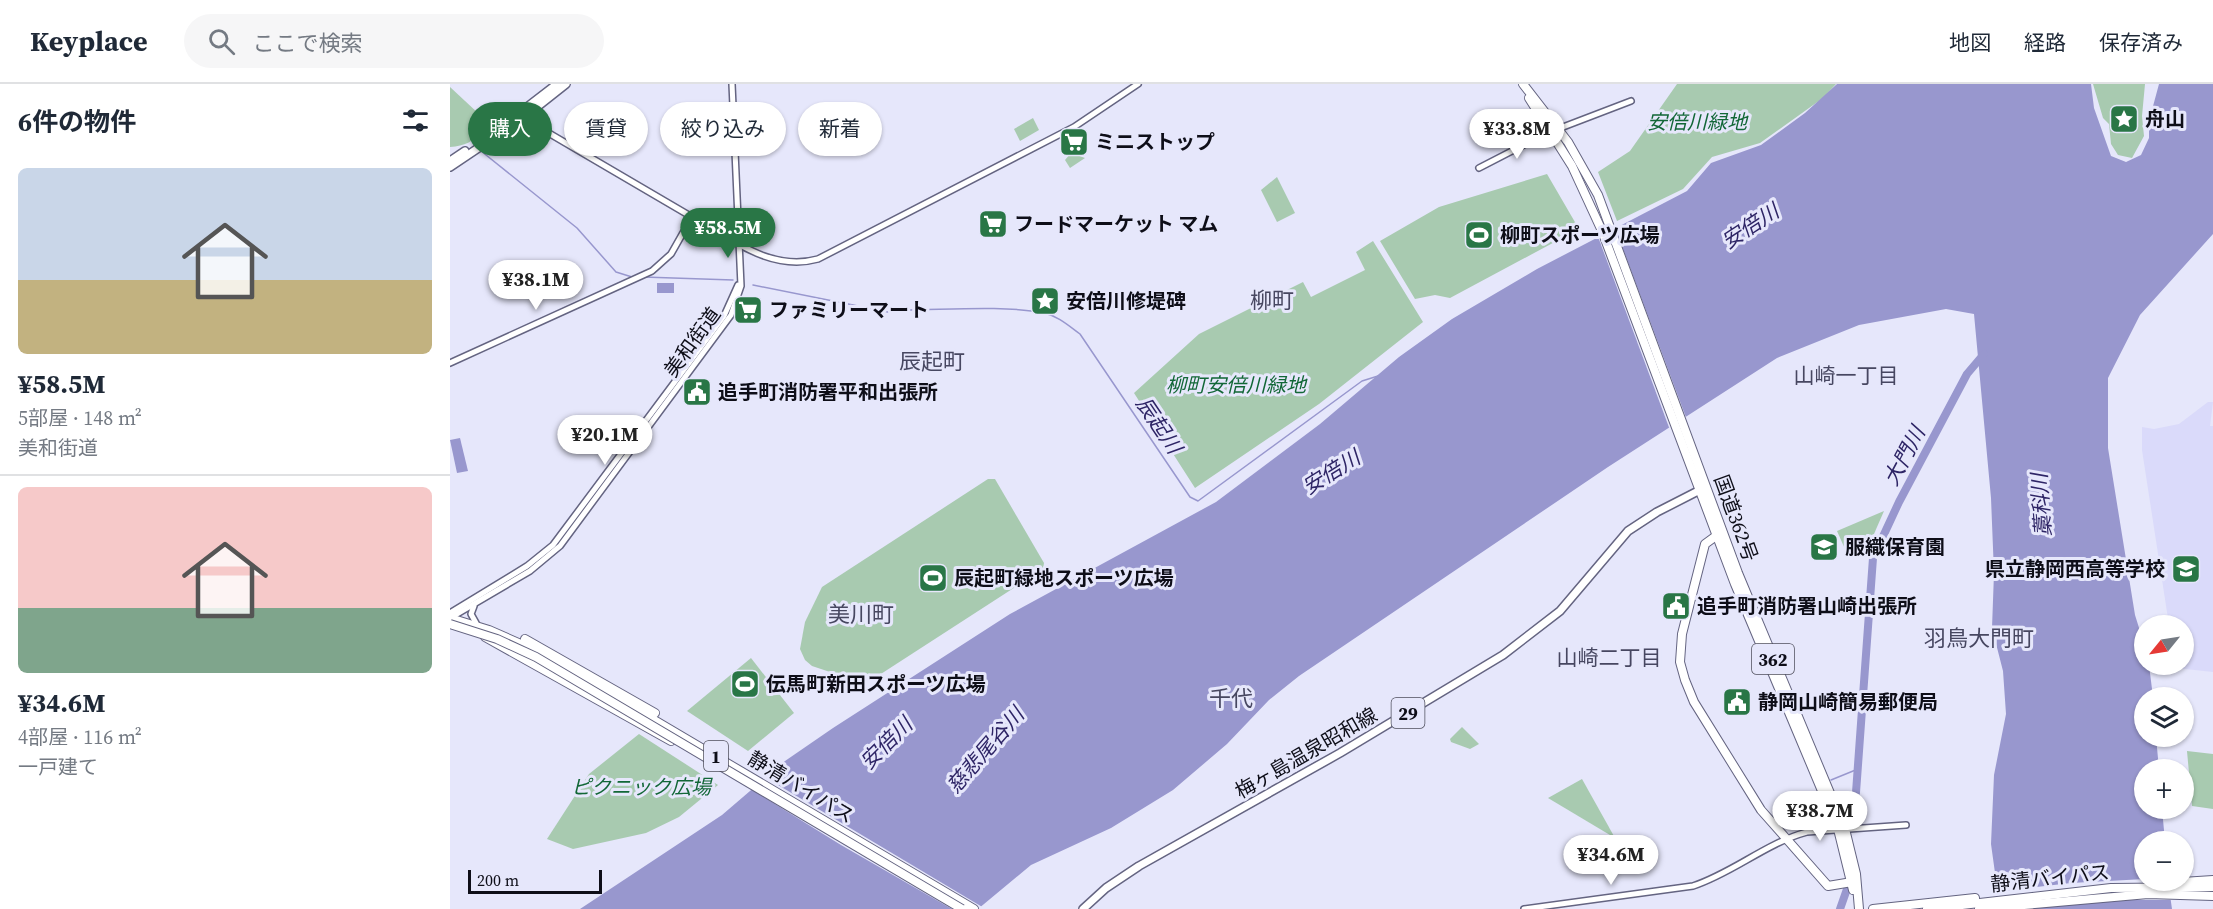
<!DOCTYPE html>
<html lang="ja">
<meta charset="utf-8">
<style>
:root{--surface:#fff;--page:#f6f6f7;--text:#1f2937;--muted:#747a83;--line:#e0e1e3;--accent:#297646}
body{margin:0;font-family:"Source Serif 4","Noto Sans JP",serif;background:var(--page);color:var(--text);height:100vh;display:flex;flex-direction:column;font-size:22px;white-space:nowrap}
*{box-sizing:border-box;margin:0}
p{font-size:20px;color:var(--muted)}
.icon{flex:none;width:33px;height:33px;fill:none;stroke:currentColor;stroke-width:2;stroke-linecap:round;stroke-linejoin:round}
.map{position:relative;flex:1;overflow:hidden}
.details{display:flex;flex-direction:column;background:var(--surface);width:450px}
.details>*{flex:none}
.guide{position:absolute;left:18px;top:18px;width:570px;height:54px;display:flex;gap:12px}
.needle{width:39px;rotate:240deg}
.tools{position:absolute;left:1684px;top:531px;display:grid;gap:12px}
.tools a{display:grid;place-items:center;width:60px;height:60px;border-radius:50%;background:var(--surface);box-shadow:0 2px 4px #0004;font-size:30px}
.scale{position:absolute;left:18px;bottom:15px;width:134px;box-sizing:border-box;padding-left:6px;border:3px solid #0e0e18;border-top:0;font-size:16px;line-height:21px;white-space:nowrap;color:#0e0e18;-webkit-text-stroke:4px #e6e7fb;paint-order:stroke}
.price{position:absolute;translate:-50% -51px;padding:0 14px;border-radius:21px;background:#fff;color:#222;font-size:20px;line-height:39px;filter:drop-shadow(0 2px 3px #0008)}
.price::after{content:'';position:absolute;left:50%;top:36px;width:18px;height:14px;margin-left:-9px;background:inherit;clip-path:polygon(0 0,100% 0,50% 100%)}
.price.on{background:var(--accent);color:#fff}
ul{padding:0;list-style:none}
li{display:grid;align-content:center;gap:12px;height:318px;padding:0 18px}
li+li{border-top:2px solid var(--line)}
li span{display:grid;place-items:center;height:186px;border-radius:9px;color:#555}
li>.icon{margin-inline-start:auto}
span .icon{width:108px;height:108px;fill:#fffc;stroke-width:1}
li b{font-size:26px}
h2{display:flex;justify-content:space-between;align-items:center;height:72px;padding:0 18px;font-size:26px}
.tag{padding:0 21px;border-radius:27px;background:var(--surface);box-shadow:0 2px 4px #0004;font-size:21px;line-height:54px}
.tag.on{background:var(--accent);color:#fff}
header{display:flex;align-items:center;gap:36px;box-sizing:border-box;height:84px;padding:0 30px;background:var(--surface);border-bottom:2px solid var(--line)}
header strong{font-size:28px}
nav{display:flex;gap:33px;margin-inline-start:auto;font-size:21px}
.search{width:420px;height:54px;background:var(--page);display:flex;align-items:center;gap:15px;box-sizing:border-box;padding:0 21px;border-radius:33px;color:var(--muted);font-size:22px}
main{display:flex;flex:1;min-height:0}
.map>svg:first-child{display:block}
.built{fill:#dadafa}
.green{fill:#a8cab0}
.water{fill:#9897ce}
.pier{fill:#e6e7fb}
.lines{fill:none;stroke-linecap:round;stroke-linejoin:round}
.stream{stroke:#9897ce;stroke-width:1.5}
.river{stroke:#9897ce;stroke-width:8}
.tertiary-casing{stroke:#646481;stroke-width:8}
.primary-casing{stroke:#646481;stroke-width:10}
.trunk-casing{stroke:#646481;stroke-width:10}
.tertiary{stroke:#fff;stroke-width:5}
.primary{stroke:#fff;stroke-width:7}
.trunk{stroke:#fff;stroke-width:8}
.trunk-bridge-casing{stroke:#646481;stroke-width:10;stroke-linecap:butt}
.trunk-bridge{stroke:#fff;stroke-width:8}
.labels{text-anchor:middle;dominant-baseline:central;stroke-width:6;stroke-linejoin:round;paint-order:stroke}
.shield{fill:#e6e7fb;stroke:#4f4f5c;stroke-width:1.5}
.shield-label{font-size:18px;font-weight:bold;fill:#0e0e18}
.poi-label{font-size:20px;font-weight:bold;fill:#0e0e18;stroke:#e6e7fb;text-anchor:start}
.park-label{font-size:20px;font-style:italic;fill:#126737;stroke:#e6e7fb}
.street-label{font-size:20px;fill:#0e0e18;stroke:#e6e7fb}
.water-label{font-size:21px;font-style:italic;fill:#2e2566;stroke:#e6e7fb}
.neighbourhood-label{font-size:21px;fill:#474761;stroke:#e6e7fb}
.quarter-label{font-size:22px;fill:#474761;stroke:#e6e7fb}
</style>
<header>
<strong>Keyplace</strong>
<div class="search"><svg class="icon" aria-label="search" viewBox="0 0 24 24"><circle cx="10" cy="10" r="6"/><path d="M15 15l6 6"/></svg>ここで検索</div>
<nav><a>地図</a><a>経路</a><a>保存済み</a></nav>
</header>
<main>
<section class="details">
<h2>6件の物件<svg class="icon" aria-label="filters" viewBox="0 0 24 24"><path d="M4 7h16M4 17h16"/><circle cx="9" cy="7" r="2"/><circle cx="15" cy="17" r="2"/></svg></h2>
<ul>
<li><span style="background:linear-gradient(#c9d6e8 60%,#c2b280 0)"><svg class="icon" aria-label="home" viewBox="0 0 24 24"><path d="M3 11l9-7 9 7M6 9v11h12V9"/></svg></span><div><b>¥58.5M</b><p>5部屋 · 148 m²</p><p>美和街道</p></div></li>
<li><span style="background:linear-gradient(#f6c9c9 65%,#7fa58c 0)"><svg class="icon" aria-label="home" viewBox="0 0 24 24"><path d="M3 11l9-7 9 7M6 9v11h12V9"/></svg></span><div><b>¥34.6M</b><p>4部屋 · 116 m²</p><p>一戸建て</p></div></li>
</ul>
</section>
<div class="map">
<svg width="1763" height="825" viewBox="0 0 1763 825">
<rect width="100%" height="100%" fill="#e6e7fb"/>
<path class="built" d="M1758,318H1763L1760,342H1763V588L1726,584V581L1734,580V542L1719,541L1692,366V343L1704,345L1729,340Z"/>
<g class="green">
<path d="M1227,0H1386L1373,14L1310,59L1262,73L1233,105L1167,137L1148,88L1180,67Z"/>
<path d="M1643,0H1695L1692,32L1694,52L1682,74L1668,71L1661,60L1659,40L1653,34Z"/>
<path d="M0,3L29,30L32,46C23,58 15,62 0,63Z"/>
<path d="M583,34L589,46L570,57L564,45Z"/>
<path d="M621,69L635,74L620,84L615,76Z"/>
<path d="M1097,90L1129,145L1000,214L985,211L965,215L930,157L989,123Z"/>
<path d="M827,93L845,129L827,138L811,106Z"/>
<path d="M923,157L973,238L869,320L745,404L684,309L749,250L853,198L861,213L915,186L906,168Z"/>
<path d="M538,395H545L594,479L593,485L420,597H407L362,582L355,576L350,565L355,538L372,503Z"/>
<path d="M1434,427L1417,466L1399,474L1387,447Z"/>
<path d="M301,574L344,629L298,667L237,627Z"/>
<path d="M1012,643L1029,660L1020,665L1001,658L1000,655Z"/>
<path d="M189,650L268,701L229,733L196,749L123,765L97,755L139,690Z"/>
<path d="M1737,667L1763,670V725L1742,722Z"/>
<path d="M1132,695L1165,754L1098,714Z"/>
</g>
<g class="water">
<path d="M1387,0H1641L1644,24L1661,72L1676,78L1691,71L1699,54V37L1709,0H1763V150L1690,231L1658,294V364L1685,531L1695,563V580L1699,581L1703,613L1695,614V652L1706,653L1709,685L1695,686V724L1712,725L1715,757L1695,758V796L1718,797L1722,825H1550L1541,760L1544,691L1556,630L1553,587L1542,544L1544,489L1541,414L1524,230L1496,225L1409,241L1327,274L1158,383L849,592L819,616L777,660L723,706L661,744L581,781L528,825H130L272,731L335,677L383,644L560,530L766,418L870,340L949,273L1002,235L1087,185L1237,107L1261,79L1311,61L1355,29Z"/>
<rect x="207" y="199" width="17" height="10"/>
<path d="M10,354L18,387L7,389L0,356Z"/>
</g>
<g class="pier">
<path d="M1164,141L1237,336L1220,346L1147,150Z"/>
<path d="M313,692L534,824L502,825L391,761L299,704Z"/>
<path d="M1695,795L1722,796L1724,816H1645L1575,825H1547L1544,808L1621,799Z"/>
</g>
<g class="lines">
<g class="stream">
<path d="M31,67L127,144L166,188L182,193"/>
<path d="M193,193L283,196"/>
<path d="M303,201L443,229L454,226C494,226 555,221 594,229C608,232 619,242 630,250L740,413L748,417L912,297L928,292"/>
<path d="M1381,696L1408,685"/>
<path d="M1366,718L1368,713"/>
</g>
<g class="river">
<path d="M1404,736L1423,474L1449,418L1517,290L1534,270"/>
<path d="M1390,825L1397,805"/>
</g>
<g class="tertiary-casing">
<g id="tertiary">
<path d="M73,34L242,133"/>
<path d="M1113,43L1181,17"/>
<path d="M1029,84L1095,50"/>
<path d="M0,279L202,187L221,170L242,133C281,155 321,188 368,175L624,43L688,0"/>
<path d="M24,522L21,530L26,539"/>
<path d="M0,529L77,482L103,461L274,232L288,201"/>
<path d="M0,534L80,487L110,462L281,231L291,202L282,0"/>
<path d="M1074,825L1243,802C1283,789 1316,759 1357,748L1456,741"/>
</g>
</g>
<g class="primary-casing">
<g id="primary">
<path d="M59,37L107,0"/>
<path d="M0,77L15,67"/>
<path d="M0,83L73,34L116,0"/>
<path d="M633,825L656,804L689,782L890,669L1053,571L1110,527L1178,447L1207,428L1252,405"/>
</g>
</g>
<g class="trunk-casing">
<g id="trunk">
<path d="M1073,0L1118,58L1148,111L1288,489L1395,745L1406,790L1409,825"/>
<path d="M1079,14L1122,82L1152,147L1285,500L1388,745L1403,806"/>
<path d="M1266,452L1255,460L1232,550L1230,578L1235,596L1244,618L1311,726L1378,802L1402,798"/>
<path d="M0,534L39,546L89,568L524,825"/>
<path d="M35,553L221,657"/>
<path d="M75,555L205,629"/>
<path d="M1732,798L1763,796"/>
<path d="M1423,825L1525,814"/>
<path d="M1477,825L1661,804L1763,803"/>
<path d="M1529,825L1698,810L1763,812"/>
</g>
</g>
<use href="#tertiary" class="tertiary"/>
<use href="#primary" class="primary"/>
<use href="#trunk" class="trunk"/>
<g class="trunk-bridge-casing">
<path id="trunk-bridge" d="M0,540L47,555L86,573L512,825"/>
</g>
<use href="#trunk-bridge" class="trunk-bridge"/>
</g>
<defs>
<g id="sight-square" transform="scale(1.5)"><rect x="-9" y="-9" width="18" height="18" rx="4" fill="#297646" stroke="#e6e7fb"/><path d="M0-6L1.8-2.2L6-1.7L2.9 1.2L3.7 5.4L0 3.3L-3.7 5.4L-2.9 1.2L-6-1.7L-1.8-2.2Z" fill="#fff"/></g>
<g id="supermarket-square" transform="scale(1.5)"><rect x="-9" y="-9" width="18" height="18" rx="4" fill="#297646" stroke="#e6e7fb"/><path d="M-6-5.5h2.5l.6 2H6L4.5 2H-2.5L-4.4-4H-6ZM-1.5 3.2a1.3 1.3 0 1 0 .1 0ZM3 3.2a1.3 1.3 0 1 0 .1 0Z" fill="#fff"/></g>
<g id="stadium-square" transform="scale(1.5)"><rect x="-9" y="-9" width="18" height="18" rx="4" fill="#297646" stroke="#e6e7fb"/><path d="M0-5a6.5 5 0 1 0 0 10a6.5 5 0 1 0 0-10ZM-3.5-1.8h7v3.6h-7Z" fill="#fff"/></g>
<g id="civic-square" transform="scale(1.5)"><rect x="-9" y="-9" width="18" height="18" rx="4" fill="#297646" stroke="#e6e7fb"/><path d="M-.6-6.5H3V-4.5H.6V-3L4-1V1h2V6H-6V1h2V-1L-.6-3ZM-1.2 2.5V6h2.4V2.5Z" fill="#fff"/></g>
<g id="school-square" transform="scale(1.5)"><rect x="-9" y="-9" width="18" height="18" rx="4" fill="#297646" stroke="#e6e7fb"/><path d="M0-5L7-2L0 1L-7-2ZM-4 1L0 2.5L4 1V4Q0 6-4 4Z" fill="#fff"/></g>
</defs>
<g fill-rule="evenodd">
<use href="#sight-square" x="1674" y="35"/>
<use href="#supermarket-square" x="624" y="58"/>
<use href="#supermarket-square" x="543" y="140"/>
<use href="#stadium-square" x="1029" y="151"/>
<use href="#sight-square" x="595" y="217"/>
<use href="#supermarket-square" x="298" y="226"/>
<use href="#civic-square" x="247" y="308"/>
<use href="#school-square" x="1374" y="463"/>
<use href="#school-square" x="1736" y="485"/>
<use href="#stadium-square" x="483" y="494"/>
<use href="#civic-square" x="1226" y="522"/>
<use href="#stadium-square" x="295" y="600"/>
<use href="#civic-square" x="1287" y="618"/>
</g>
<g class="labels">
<g class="shield">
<rect x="1302" y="560" width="42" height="30" rx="4.5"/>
<rect x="941.5" y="614" width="33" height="30" rx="4.5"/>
<rect x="254" y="657" width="24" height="30" rx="4.5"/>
</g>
<g class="shield-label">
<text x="1323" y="575">362</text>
<text x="958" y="629">29</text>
<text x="266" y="672">1</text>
</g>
<g class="poi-label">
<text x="1695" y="35">舟山</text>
<text x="645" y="58">ミニストップ</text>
<text x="564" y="140">フードマーケット マム</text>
<text x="1050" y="151">柳町スポーツ広場</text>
<text x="616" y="217">安倍川修堤碑</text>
<text x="319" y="226">ファミリーマート</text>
<text x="268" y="308">追手町消防署平和出張所</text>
<text x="1395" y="463">服織保育園</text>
<text x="1715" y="485" text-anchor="end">県立静岡西高等学校</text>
<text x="504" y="494">辰起町緑地スポーツ広場</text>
<text x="1247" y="522">追手町消防署山崎出張所</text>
<text x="316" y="600">伝馬町新田スポーツ広場</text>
<text x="1308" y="618">静岡山崎簡易郵便局</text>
</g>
<g class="park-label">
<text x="1247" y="38">安倍川緑地</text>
<text x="786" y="301">柳町安倍川緑地</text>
<text x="191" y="703">ピクニック広場</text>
</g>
<g class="street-label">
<text transform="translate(242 258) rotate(-54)">美和街道</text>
<text transform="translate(1286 434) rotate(70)">国道362号</text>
<text transform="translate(856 669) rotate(-30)">梅ヶ島温泉昭和線</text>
<text transform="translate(351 703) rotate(31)">静清バイパス</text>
<text transform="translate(1600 794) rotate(-6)">静清バイパス</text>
</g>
<g class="water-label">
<text transform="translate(1300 142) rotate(-33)">安倍川</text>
<text transform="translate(709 341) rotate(56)">辰起川</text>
<text transform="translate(1454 372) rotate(-62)">大門川</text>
<text transform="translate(881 388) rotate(-32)">安倍川</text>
<text transform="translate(1591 421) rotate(-94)">藁科川</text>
<text transform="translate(436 659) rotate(-45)">安倍川</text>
<text transform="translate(535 666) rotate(-49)">慈悲尾谷川</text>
</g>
<g class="neighbourhood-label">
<text x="1396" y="291">山崎一丁目</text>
<text x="1159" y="573">山崎二丁目</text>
</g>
<g class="quarter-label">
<text x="822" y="216">柳町</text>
<text x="482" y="277">辰起町</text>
<text x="411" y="530">美川町</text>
<text x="1529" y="554">羽鳥大門町</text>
<text x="781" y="614">千代</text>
</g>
</g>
</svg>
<div class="tools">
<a><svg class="needle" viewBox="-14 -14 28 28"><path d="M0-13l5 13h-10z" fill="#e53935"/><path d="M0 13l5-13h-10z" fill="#747a83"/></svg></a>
<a><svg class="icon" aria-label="layers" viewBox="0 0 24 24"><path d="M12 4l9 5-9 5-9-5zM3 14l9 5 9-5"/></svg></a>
<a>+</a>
<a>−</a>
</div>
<div class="scale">200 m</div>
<b class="price" style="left:1067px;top:76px">¥33.8M</b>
<b class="price on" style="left:278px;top:175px">¥58.5M</b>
<b class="price" style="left:86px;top:227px">¥38.1M</b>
<b class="price" style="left:155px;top:382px">¥20.1M</b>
<b class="price" style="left:1370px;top:758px">¥38.7M</b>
<b class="price" style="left:1161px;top:802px">¥34.6M</b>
<div class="guide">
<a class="tag on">購入</a>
<a class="tag">賃貸</a>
<a class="tag">絞り込み</a>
<a class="tag">新着</a>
</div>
</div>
</main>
